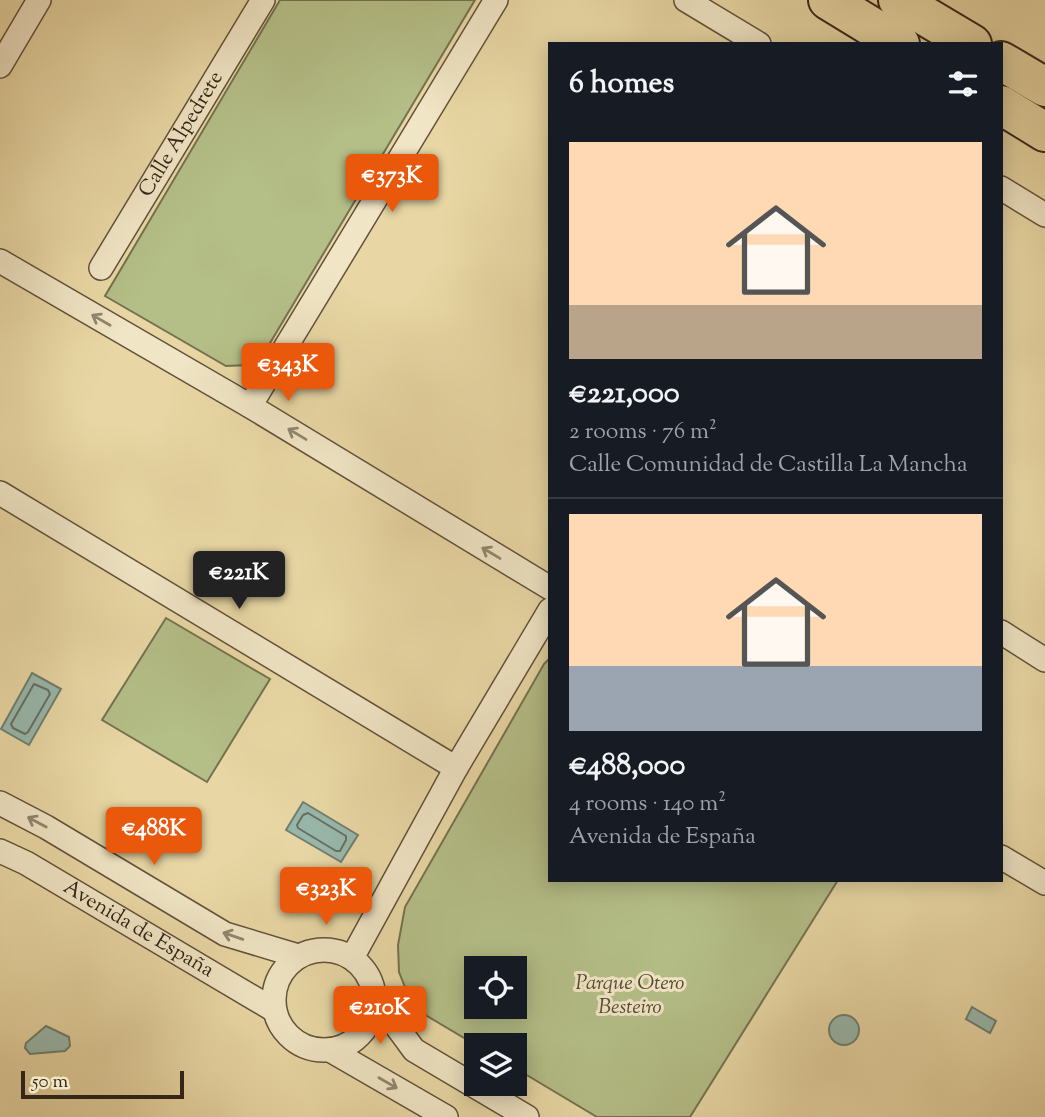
<!DOCTYPE html>
<meta charset="utf-8">
<style>
:root{--surface:#171b24;--page:#20242c;--text:#f1f3f6;--muted:#9ea1a6;--line:#363941;--accent:#ea580c}
body{margin:0;font-family:"Sorts Mill Goudy",serif;background:var(--page);color:var(--text);height:100vh;display:flex;flex-direction:column;font-size:26px;white-space:nowrap}
*{box-sizing:border-box;margin:0}
p{font-size:23px;color:var(--muted)}
.icon{flex:none;width:38px;height:38px;fill:none;stroke:currentColor;stroke-width:2;stroke-linecap:round;stroke-linejoin:round}
.map{position:relative;flex:1;overflow:hidden}
.panel{position:absolute;left:548px;top:42px;width:455px;height:840px;display:flex;flex-direction:column;background:var(--surface);border-radius:0px;box-shadow:0 4px 18px #0003}
.panel>*{flex:none}
.tools{position:absolute;left:464px;top:956px;display:grid;gap:14px}
.tools a{display:grid;place-items:center;width:63px;height:63px;border-radius:0px;background:var(--surface);box-shadow:0 4px 18px #0003;font-size:35px}
.scale{position:absolute;left:21px;bottom:18px;width:163px;box-sizing:border-box;padding-left:7px;border:4px solid #352618;border-top:0;font-size:19px;line-height:24px;white-space:nowrap;color:#352618;-webkit-text-stroke:5px #f0e5c4;paint-order:stroke}
.price{position:absolute;translate:-50% -60px;padding:0 16px;border-radius:7px;background:var(--accent);color:#fff;font-size:23px;line-height:46px;filter:drop-shadow(0 2px 4px #0008)}
.price::after{content:'';position:absolute;left:50%;top:42px;width:21px;height:16px;margin-left:-10px;background:inherit;clip-path:polygon(0 0,100% 0,50% 100%)}
.price.on{background:#222;color:#fff}
ul{padding:0;list-style:none}
li{display:grid;align-content:center;gap:14px;height:371px;padding:0 21px}
li+li{border-top:2px solid var(--line)}
li span{display:grid;place-items:center;height:217px;border-radius:0px;color:#555}
li>.icon{margin-inline-start:auto}
span .icon{width:126px;height:126px;fill:#fffc;stroke-width:1}
li b{font-size:30px}
h2{display:flex;justify-content:space-between;align-items:center;height:84px;padding:0 21px;font-size:30px}
.map>svg:first-child{display:block}
.green{fill:#b4be87;stroke:#747250;stroke-width:2;fill-rule:evenodd}
.water{fill:#98b8ac;stroke:#707e71;stroke-width:2}
.lines{fill:none;stroke-linecap:round;stroke-linejoin:round}
.shore{stroke:#666f62;stroke-width:2}
.street-casing{stroke:#62523b;stroke-width:26}
.highway-casing{stroke:#352618;stroke-width:42}
.street{stroke:#f0e5c4;stroke-width:23}
.highway{stroke:#e8d7a4;stroke-width:38}
.oneway{stroke:#92866e}
.labels{text-anchor:middle;dominant-baseline:central;stroke-width:6;stroke-linejoin:round;paint-order:stroke}
.street-label{font-size:21px;fill:#352618;stroke:#f0e5c4}
.park-label{font-size:21px;font-style:italic;fill:#554c34;stroke:#f0e5c4}
</style>
<div class="map">
<svg width="1045" height="1117" viewBox="0 0 1045 1117">
<rect width="100%" height="100%" fill="#e8d7a4"/>
<filter id="stains"><feTurbulence type="fractalNoise" baseFrequency=".00286" numOctaves="4"/><feColorMatrix values="0 0 0 0 .2 0 0 0 0 .09 0 0 0 0 .02 0 0 0 .5 -.17"/></filter>
<radialGradient id="worn" r=".72"><stop offset=".6" stop-color="#630" stop-opacity="0"/><stop offset="1" stop-color="#630" stop-opacity=".3"/></radialGradient>
<g class="green">
<path d="M280,0H475L267,348L249,365L226,366L105,296Z"/>
<path d="M166,618L270,679L207,782L102,720Z"/>
<path d="M549,659L550,880H838L690,1117H597L515,1068L514,1045H476L427,1016L409,997L399,972L398,945L405,907L544,664ZM476,968H514V1006H476Z"/>
</g>
<g class="water">
<path d="M32,673L61,689L29,745L1,729Z"/>
<path d="M303,802L358,835L341,862L286,830Z"/>
<path d="M972,1007L996,1021L990,1033L966,1019Z"/>
<circle cx="844" cy="1030" r="15"/>
<path d="M46,1026L69,1037L70,1046L65,1051L30,1054L25,1048L26,1043Z"/>
</g>
<g class="lines">
<g class="shore">
<path d="M34,684L48,690L50,694L28,732L25,734L13,728L11,724Z"/>
<path d="M308,813L346,836V840L340,851H336L298,828L297,825L303,815Z"/>
</g>
<g class="street-casing">
<g id="street">
<path d="M686,0L759,44"/>
<path d="M0,66L39,0"/>
<path d="M1001,188L1045,215"/>
<path d="M0,261L250,406L550,588"/>
<path id="s1" d="M101,268L263,0"/>
<path d="M250,406L496,0"/>
<path d="M0,493L456,768"/>
<path d="M1001,632L1045,660"/>
<path d="M0,803L46,827L225,934L298,956"/>
<path id="s2" d="M0,851L26,863L274,1010"/>
<path d="M1001,857L1045,883"/>
<circle cx="324" cy="1000" r="50"/>
<path d="M352,958L456,768L550,610"/>
<path d="M375,997L414,1050L527,1117"/>
<path d="M330,1050L446,1117"/>
</g>
</g>
<g class="highway-casing">
<g id="highway">
<path d="M828,0L900,44"/>
<path d="M898,0L972,44"/>
<path d="M1001,61L1045,87"/>
<path d="M1001,105L1045,132"/>
</g>
</g>
<use href="#street" class="street"/>
<use href="#highway" class="highway"/>
</g>
<defs><path id="oneway-shaft" d="M-6 0H5M1.5-3L5.5 0L1.5 3" fill="none" stroke-width="1.6" stroke-linecap="round" stroke-linejoin="round" transform="scale(1.75)"/></defs>
<g class="oneway">
<use href="#oneway-shaft" transform="translate(101 320) rotate(-150)"/>
<use href="#oneway-shaft" transform="translate(297 434) rotate(-149)"/>
<use href="#oneway-shaft" transform="translate(491 553) rotate(-149)"/>
<use href="#oneway-shaft" transform="translate(37 822) rotate(-152)"/>
<use href="#oneway-shaft" transform="translate(233 936) rotate(-161)"/>
<use href="#oneway-shaft" transform="translate(388 1083) rotate(30)"/>
</g>
<g class="labels">
<g class="street-label">
<text stroke="none"><textPath href="#s1" startOffset="156">Calle Alpedrete</textPath></text>
<text stroke="none"><textPath href="#s2" startOffset="159">Avenida de España</textPath></text>
</g>
<g class="park-label">
<text x="630" y="984">Parque Otero<tspan x="630" dy="24">Besteiro</tspan></text>
</g>
</g>
<rect width="100%" height="100%" filter="url(#stains)"/>
<rect width="100%" height="100%" fill="url(#worn)"/>
</svg>
<div class="tools">
<a><svg class="icon" aria-label="locate" viewBox="0 0 24 24"><circle cx="12" cy="12" r="6"/><path d="M12 2v4M12 18v4M2 12h4M18 12h4"/></svg></a>
<a><svg class="icon" aria-label="layers" viewBox="0 0 24 24"><path d="M12 4l9 5-9 5-9-5zM3 14l9 5 9-5"/></svg></a>
</div>
<div class="scale">50 m</div>
<b class="price" style="left:392px;top:214px">€373K</b>
<b class="price" style="left:288px;top:403px">€343K</b>
<b class="price on" style="left:239px;top:611px">€221K</b>
<b class="price" style="left:154px;top:867px">€488K</b>
<b class="price" style="left:326px;top:927px">€323K</b>
<b class="price" style="left:380px;top:1046px">€210K</b>
<section class="panel">
<h2>6 homes<svg class="icon" aria-label="filters" viewBox="0 0 24 24"><path d="M4 7h16M4 17h16"/><circle cx="9" cy="7" r="2"/><circle cx="15" cy="17" r="2"/></svg></h2>
<ul>
<li><span style="background:linear-gradient(#ffd9b3 75%,#b9a48a 0)"><svg class="icon" aria-label="home" viewBox="0 0 24 24"><path d="M3 11l9-7 9 7M6 9v11h12V9"/></svg></span><div><b>€221,000</b><p>2 rooms · 76 m²</p><p>Calle Comunidad de Castilla La Mancha</p></div></li>
<li><span style="background:linear-gradient(#ffd9b3 70%,#9aa5b1 0)"><svg class="icon" aria-label="home" viewBox="0 0 24 24"><path d="M3 11l9-7 9 7M6 9v11h12V9"/></svg></span><div><b>€488,000</b><p>4 rooms · 140 m²</p><p>Avenida de España</p></div></li>
</ul>
</section>
</div>
